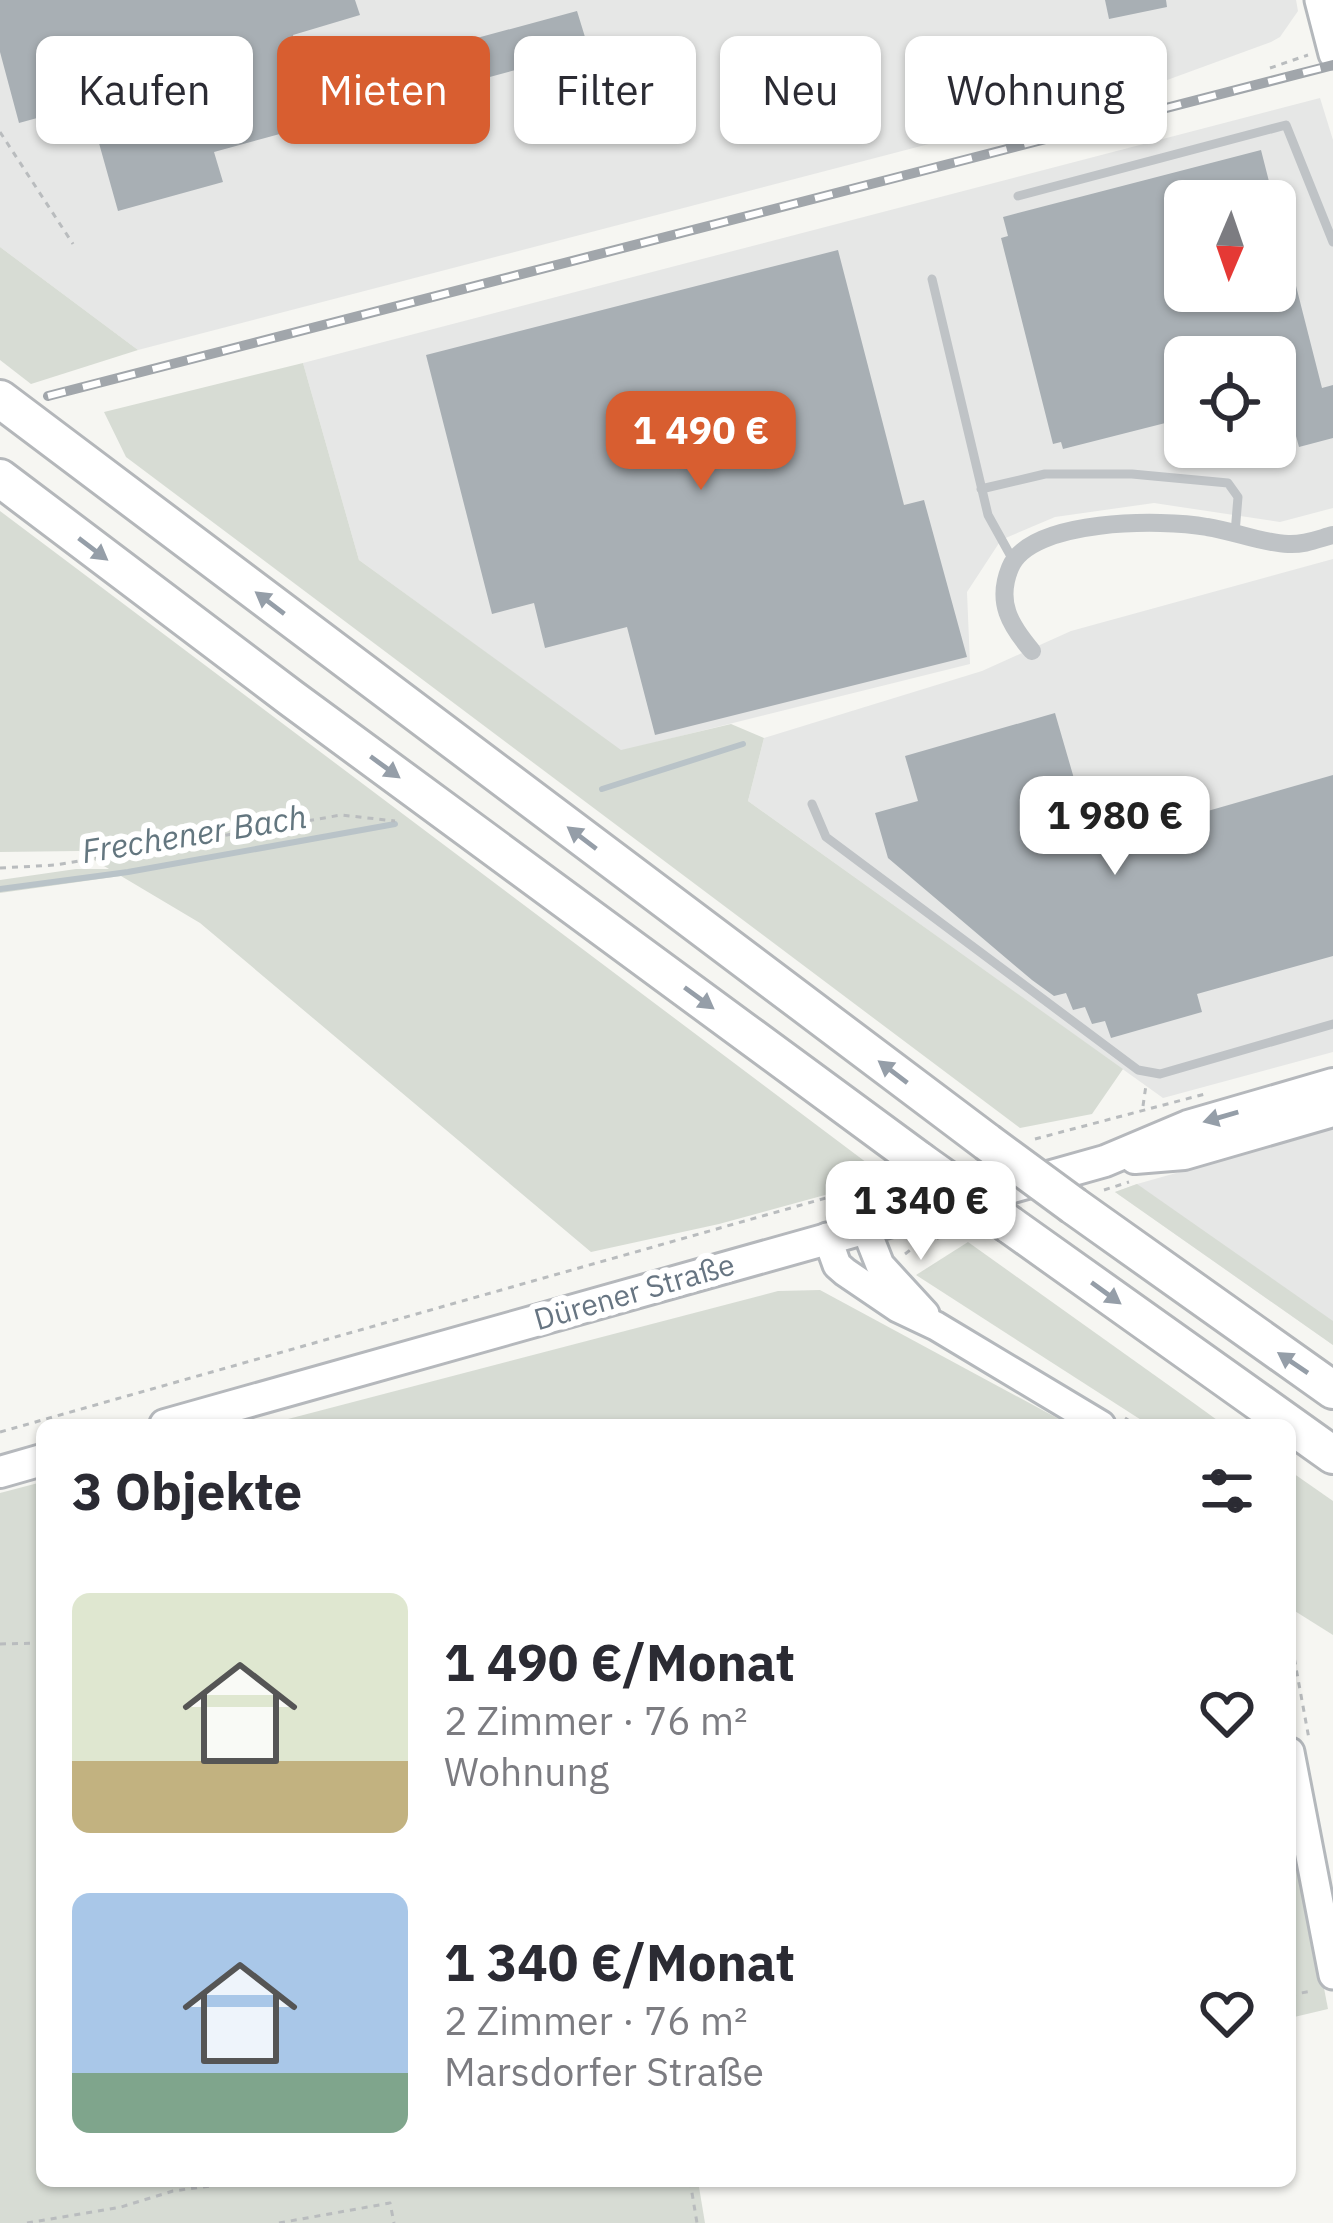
<!DOCTYPE html>
<html lang="de">
<meta charset="utf-8">
<style>
:root{--surface:#fff;--page:#f7f7f7;--text:#2b2b33;--muted:#7c7c81;--accent:#d85e30}
body{margin:0;font-family:"IBM Plex Sans",sans-serif;background:var(--page);color:var(--text);height:100vh;display:flex;flex-direction:column;font-size:45px;white-space:nowrap}
*{box-sizing:border-box;margin:0}
p{font-size:39px;color:var(--muted)}
.icon{flex:none;width:66px;height:66px;fill:none;stroke:currentColor;stroke-width:2;stroke-linecap:round;stroke-linejoin:round}
.map{position:relative;flex:1;overflow:hidden}
.sheet{position:absolute;left:36px;top:1419px;width:1260px;height:768px;display:flex;flex-direction:column;background:var(--surface);border-radius:18px;box-shadow:0 3px 9px #0004}
.sheet>*{flex:none}
.guide{position:absolute;left:36px;top:36px;width:1263px;height:108px;display:flex;gap:24px}
.needle{width:78px;rotate:182deg}
.buttons{position:absolute;left:1164px;top:180px;display:grid;gap:24px}
.buttons a{display:grid;place-items:center;width:132px;height:132px;border-radius:18px;background:var(--surface);box-shadow:0 3px 9px #0004;font-size:60px}
.price{position:absolute;translate:-50% -102px;padding:0 27px;border-radius:24px;background:#fff;color:#222;font-size:39px;line-height:78px;filter:drop-shadow(0 3px 6px #0008)}
.price::after{content:'';position:absolute;left:50%;top:72px;width:36px;height:27px;margin-left:-18px;background:inherit;clip-path:polygon(0 0,100% 0,50% 100%)}
.price.current{background:var(--accent);color:#fff}
ul{padding:0;list-style:none}
li{display:flex;align-items:center;gap:36px;height:300px;padding:0 36px}
li span{display:grid;place-items:center;flex:none;width:336px;height:240px;border-radius:18px;color:#555}
li>.icon{margin-inline-start:auto}
span .icon{width:144px;height:144px;fill:#fffc;stroke-width:1}
li b{font-size:51px}
h2{display:flex;justify-content:space-between;align-items:center;height:144px;padding:0 36px;font-size:51px}
.chip{padding:0 42px;border-radius:18px;background:var(--surface);box-shadow:0 3px 9px #0004;font-size:42px;line-height:108px}
.chip.current{background:var(--accent);color:#fff}
.map>svg:first-child{display:block}
.built{fill:#e6e7e6;fill-rule:evenodd}
.green{fill:#d7dcd4}
.lines{fill:none;stroke-linecap:round;stroke-linejoin:round}
.stream{stroke:#b9c3c8;stroke-width:6}
.building{fill:#a8afb4}
.secondary-casing{stroke:#b4b8bc;stroke-width:33}
.primary-casing{stroke:#b5b8bc;stroke-width:36}
.highway-casing{stroke:#b4b7ba;stroke-width:42}
.path{stroke:#b9bcbe;stroke-width:3;stroke-dasharray:6 6;stroke-linecap:butt}
.lane{stroke:#bfc3c6;stroke-width:9}
.street{stroke:#bfc3c6;stroke-width:18}
.secondary{stroke:#fff;stroke-width:27}
.primary{stroke:#fff;stroke-width:30}
.highway{stroke:#fff;stroke-width:36}
.rail-casing{stroke:#a1a6ab;stroke-width:10}
.rail{stroke:#fff;stroke-width:6;stroke-dasharray:18;stroke-linecap:butt}
.highway-bridge-casing{stroke:#b4b7ba;stroke-width:42;stroke-linecap:butt}
.highway-bridge{stroke:#fff;stroke-width:36}
.oneway{fill:#959ea8}
.labels{text-anchor:middle;dominant-baseline:central;stroke-width:12;stroke-linejoin:round;paint-order:stroke}
.street-label{font-size:30px;fill:#677582;stroke:#fff}
.water-label{font-size:33px;font-style:italic;fill:#63767f;stroke:#fff}
</style>
<div class="map">
<svg width="1333" height="2223" viewBox="0 0 1333 2223">
<rect width="100%" height="100%" fill="#f6f6f2"/>
<g class="built">
<path d="M0,0H1296L1298,11L1280,37L1271,42L1148,87L138,350L0,247Z"/>
<path d="M1320,98L1333,140V508L1280,522L1154,503L1055,517L1001,540L967,592L970,664L621,751L359,560L303,363ZM1185,201H1275V291H1185ZM1185,357H1275V447H1185Z"/>
<path d="M1333,559V1052L1163,1098L748,801L764,738L982,671L1071,631Z"/>
<path d="M1333,1129V1345L1115,1192L1137,1184Z"/>
</g>
<g class="green">
<path d="M0,247L138,350L31,384L0,360Z"/>
<path d="M303,363L359,560L621,750L731,724L764,738L748,801L1123,1069L1092,1114L1020,1128L126,457L104,412Z"/>
<path d="M0,511L887,1178L719,1224L591,1252L200,923L121,876L0,893V880L76,869H109L79,851L0,852Z"/>
<path d="M1137,1184L1333,1321V1345L1115,1192Z"/>
<path d="M968,1242L1195,1404L1224,1425H1149L916,1275Z"/>
<path d="M820,1290L1070,1425H265L778,1291Z"/>
<path d="M1290,1471L1333,1501V1635L1290,1608Z"/>
<path d="M42,1482V2181H698L705,2223H0V1493Z"/>
<path d="M1290,1811L1328,2009L1290,2018Z"/>
</g>
<g class="lines">
<g class="stream">
<path d="M602,789L743,744"/>
<path d="M0,889L128,872L395,824"/>
</g>
</g>
<g class="building">
<path d="M0,0H355L360,15L293,35L307,84L577,11L589,50L214,152L223,182L118,211L88,104L19,123L0,52Z"/>
<path d="M1105,0H1166L1167,7L1109,19Z"/>
<path d="M1077,39L1087,74L1049,85L1042,60L1057,56L1054,45Z"/>
<path d="M1261,150L1274,201H1185V291H1275V228L1281,227L1322,388L1333,385V438L1299,447L1290,414L1275,417V357H1185V418L1063,449L1061,442L1053,444L1001,238L1008,236L1003,217Z"/>
<path d="M838,250L904,505L924,500L967,657L655,735L627,627L545,648L534,603L492,614L426,355Z"/>
<path d="M1055,713L1093,844L1333,775V956L1197,994L1202,1012L1111,1038L1105,1021L1092,1024L1085,1007L1073,1010L1066,993L1054,996L1032,980L888,858L875,813L918,801L905,756Z"/>
</g>
<g class="lines">
<g class="secondary-casing">
<g id="secondary">
<path d="M1319,0L1333,54"/>
<path d="M865,1227L880,1265L925,1314"/>
<path d="M827,1237L837,1265L845,1272L898,1308L936,1326L1101,1425"/>
<path d="M1290,1752L1333,1975"/>
</g>
</g>
<g class="primary-casing">
<g id="primary">
<path d="M1135,1158L1184,1154L1333,1111"/>
<path d="M165,1425L1105,1161L1188,1126L1333,1084"/>
<path d="M0,1472L42,1460"/>
</g>
</g>
<g class="highway-casing">
<g id="highway">
<path d="M0,399L987,1142"/>
<path d="M0,478L291,698L920,1161"/>
<path d="M1074,1206L1333,1390"/>
<path d="M1010,1225L1333,1455"/>
</g>
</g>
<g class="path">
<path d="M1270,68L1308,55"/>
<path d="M0,132L73,244"/>
<path d="M0,868L56,865L341,815L395,821"/>
<path d="M1143,1106L1146,1085"/>
<path d="M1035,1139L1205,1094"/>
<path d="M1104,1190L1129,1182"/>
<path d="M905,1254L918,1244L968,1229"/>
<path d="M1125,1418L1136,1425"/>
<path d="M0,1432L893,1179"/>
<path d="M1290,1635L1309,1739"/>
<path d="M0,1644L42,1643"/>
<path d="M1290,1995L1312,1991"/>
<path d="M690,2181L697,2223"/>
<path d="M27,2223L121,2207L173,2191L248,2181"/>
<path d="M279,2223L390,2203L394,2223"/>
</g>
<g class="lane">
<path d="M1018,196L1286,125L1333,242"/>
<path d="M932,279L988,515L1013,560"/>
<path d="M981,489L1045,474H1132L1228,483L1238,497L1235,533"/>
<path d="M812,804L826,837L1138,1070L1160,1074L1333,1024"/>
</g>
<path class="street" d="M1032,651C1010,625 996,602 1010,568C1030,518 1163,519 1207,527C1234,531 1261,543 1288,544C1304,545 1318,539 1333,535"/>
<use href="#secondary" class="secondary"/>
<use href="#primary" class="primary"/>
<use href="#highway" class="highway"/>
<g class="rail-casing">
<path id="rail" d="M48,396L1333,65"/>
</g>
<use href="#rail" class="rail"/>
<g class="highway-bridge-casing">
<g id="highway-bridge">
<path d="M987,1142L1074,1206"/>
<path d="M920,1161L1010,1225"/>
</g>
</g>
<use href="#highway-bridge" class="highway-bridge"/>
</g>
<defs><path id="oneway-solid" d="M-6-.8H1V-3.2L6.5 0L1 3.2V.8H-6Z" transform="scale(3)"/></defs>
<g class="oneway">
<use href="#oneway-solid" transform="translate(93 549) rotate(37)"/>
<use href="#oneway-solid" transform="translate(270 603) rotate(-143)"/>
<use href="#oneway-solid" transform="translate(385 767) rotate(36)"/>
<use href="#oneway-solid" transform="translate(582 838) rotate(-143)"/>
<use href="#oneway-solid" transform="translate(699 998) rotate(36)"/>
<use href="#oneway-solid" transform="translate(893 1072) rotate(-143)"/>
<use href="#oneway-solid" transform="translate(1221 1117) rotate(164)"/>
<use href="#oneway-solid" transform="translate(1106 1293) rotate(36)"/>
<use href="#oneway-solid" transform="translate(1293 1363) rotate(-146)"/>
</g>
<g class="labels">
<g class="street-label">
<text transform="translate(634 1291) rotate(-16)">Dürener Straße</text>
</g>
<g class="water-label">
<text transform="translate(194 833) rotate(-9)">Frechener Bach</text>
</g>
</g>
</svg>
<div class="buttons">
<a><svg class="needle" viewBox="-14 -14 28 28"><path d="M0-13l5 13h-10z" fill="#e53935"/><path d="M0 13l5-13h-10z" fill="#7c7c81"/></svg></a>
<a><svg class="icon" aria-label="locate" viewBox="0 0 24 24"><circle cx="12" cy="12" r="6"/><path d="M12 2v4M12 18v4M2 12h4M18 12h4"/></svg></a>
</div>
<b class="price current" style="left:701px;top:493px">1 490 €</b>
<b class="price" style="left:1115px;top:878px">1 980 €</b>
<b class="price" style="left:921px;top:1263px">1 340 €</b>
<div class="guide">
<a class="chip">Kaufen</a>
<a class="chip current">Mieten</a>
<a class="chip">Filter</a>
<a class="chip">Neu</a>
<a class="chip">Wohnung</a>
</div>
<section class="sheet">
<h2>3 Objekte<svg class="icon" aria-label="filters" viewBox="0 0 24 24"><path d="M4 7h16M4 17h16"/><circle cx="9" cy="7" r="2"/><circle cx="15" cy="17" r="2"/></svg></h2>
<ul>
<li><span style="background:linear-gradient(#dfe7d0 70%,#c2b280 0)"><svg class="icon" aria-label="home" viewBox="0 0 24 24"><path d="M3 11l9-7 9 7M6 9v11h12V9"/></svg></span><div><b>1 490 €/Monat</b><p>2 Zimmer · 76 m²</p><p>Wohnung</p></div><svg class="icon" aria-label="heart" viewBox="0 0 24 24"><path d="M12 20l-8-8c-3-5 5-10 8-4 3-6 11-1 8 4z"/></svg></li>
<li><span style="background:linear-gradient(#a9c7e8 75%,#7fa58c 0)"><svg class="icon" aria-label="home" viewBox="0 0 24 24"><path d="M3 11l9-7 9 7M6 9v11h12V9"/></svg></span><div><b>1 340 €/Monat</b><p>2 Zimmer · 76 m²</p><p>Marsdorfer Straße</p></div><svg class="icon" aria-label="heart" viewBox="0 0 24 24"><path d="M12 20l-8-8c-3-5 5-10 8-4 3-6 11-1 8 4z"/></svg></li>
</ul>
</section>
</div>
